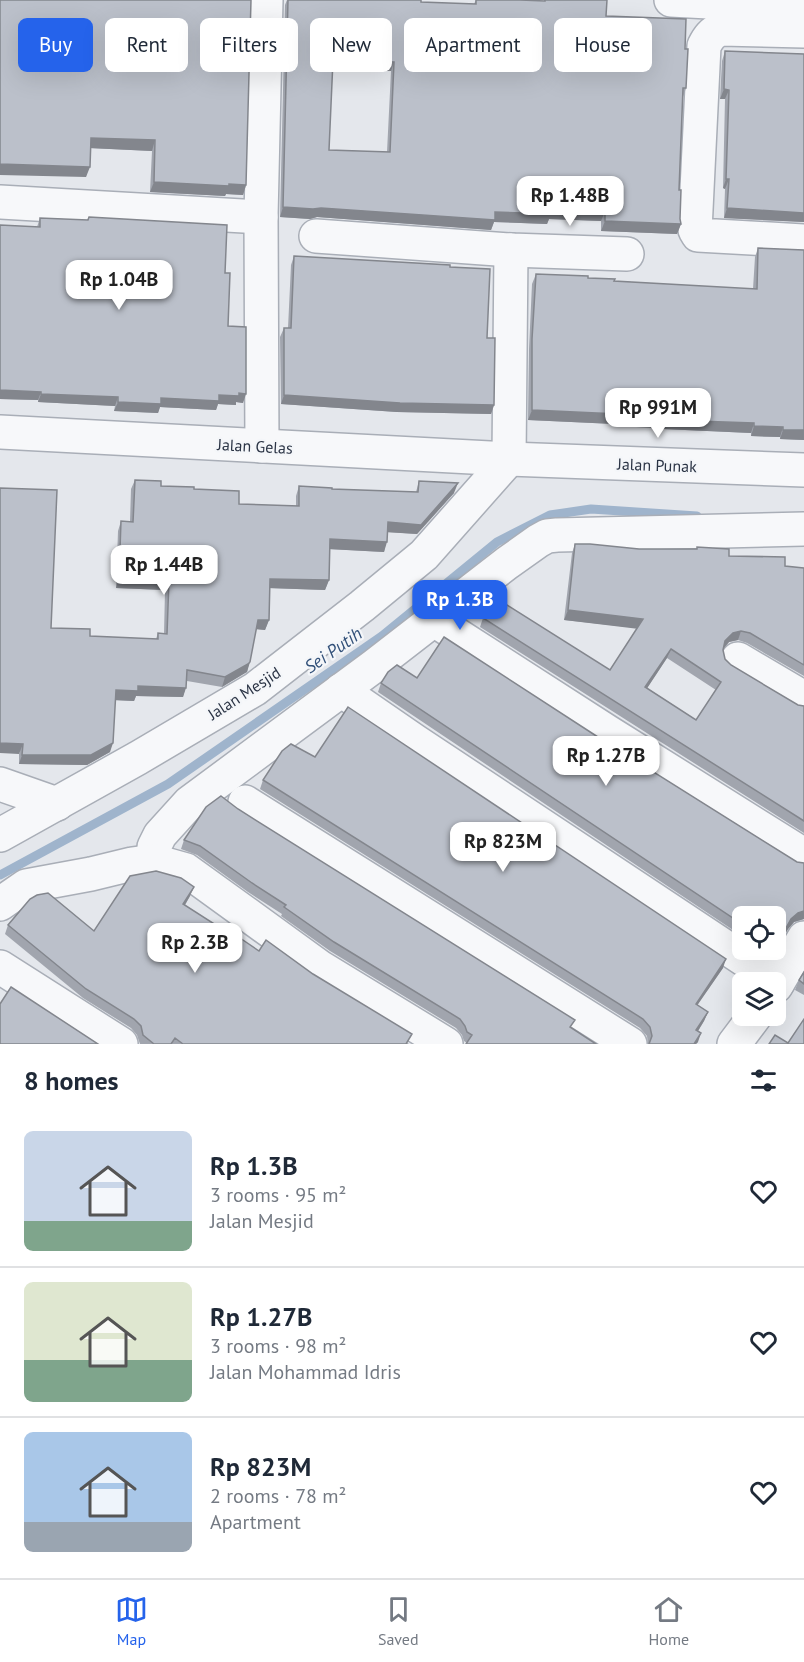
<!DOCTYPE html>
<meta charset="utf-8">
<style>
:root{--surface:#fff;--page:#f6f6f7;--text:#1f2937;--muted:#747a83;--line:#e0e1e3;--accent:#2563eb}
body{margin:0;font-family:"PT Sans",sans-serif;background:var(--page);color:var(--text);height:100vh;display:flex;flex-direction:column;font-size:22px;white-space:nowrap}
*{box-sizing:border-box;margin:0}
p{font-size:20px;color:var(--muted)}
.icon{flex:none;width:33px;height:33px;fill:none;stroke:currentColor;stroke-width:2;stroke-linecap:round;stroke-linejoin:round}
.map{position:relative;height:1044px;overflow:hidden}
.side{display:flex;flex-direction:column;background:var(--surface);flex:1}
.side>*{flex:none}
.guide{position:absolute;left:18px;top:18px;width:768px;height:54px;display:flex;gap:12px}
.fabs{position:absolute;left:732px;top:906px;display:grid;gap:12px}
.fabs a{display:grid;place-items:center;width:54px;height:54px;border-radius:9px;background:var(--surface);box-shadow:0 6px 24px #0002;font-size:30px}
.price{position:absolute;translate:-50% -51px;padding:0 14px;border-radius:12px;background:#fff;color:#222;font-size:20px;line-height:39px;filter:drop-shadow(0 2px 3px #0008)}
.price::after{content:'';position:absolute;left:50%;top:36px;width:18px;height:14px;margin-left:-9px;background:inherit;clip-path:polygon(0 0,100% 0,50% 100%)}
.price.current{background:var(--accent);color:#fff}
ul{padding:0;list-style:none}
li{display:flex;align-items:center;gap:18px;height:150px;padding:0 24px}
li+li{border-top:2px solid var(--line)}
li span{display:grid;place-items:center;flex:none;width:168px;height:120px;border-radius:9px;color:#555}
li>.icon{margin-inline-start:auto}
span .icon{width:72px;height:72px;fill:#fffc;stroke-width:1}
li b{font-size:26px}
h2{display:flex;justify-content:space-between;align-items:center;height:72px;padding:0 24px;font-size:26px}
.tag{padding:0 21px;border-radius:9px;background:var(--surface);box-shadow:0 6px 24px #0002;font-size:21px;line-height:54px}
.tag.current{background:var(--accent);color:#fff}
.menu{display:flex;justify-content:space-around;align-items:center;height:84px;border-top:2px solid var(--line);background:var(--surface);font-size:16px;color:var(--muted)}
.menu a{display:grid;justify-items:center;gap:3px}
.menu .current{color:var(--accent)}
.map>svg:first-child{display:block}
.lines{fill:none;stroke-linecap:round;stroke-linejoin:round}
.stream{stroke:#9fb4cc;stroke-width:9}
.minor-casing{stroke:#a9aeb7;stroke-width:36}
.minor{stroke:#f7f8fa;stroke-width:33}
.wall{fill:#a1a5ae;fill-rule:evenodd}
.shaded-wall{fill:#83868d}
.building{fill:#bbc0ca;stroke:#83868d;stroke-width:1.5;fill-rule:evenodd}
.labels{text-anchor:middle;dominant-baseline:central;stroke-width:4.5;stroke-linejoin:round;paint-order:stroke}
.street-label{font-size:16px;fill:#2b3445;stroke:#f4f6f9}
.water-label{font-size:18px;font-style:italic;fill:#34527a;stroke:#f4f6f9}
</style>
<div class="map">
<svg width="804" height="1044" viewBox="0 0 804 1044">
<rect width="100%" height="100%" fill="#e4e7ec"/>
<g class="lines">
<path class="stream" d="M0,875L168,784L382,636L497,542L550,515L591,509L697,516"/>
<g class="minor-casing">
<g id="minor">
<path d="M671,0L804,7"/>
<path d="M804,31L721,29C712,32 708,38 704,46L695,230L698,235L804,241"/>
<path d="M0,202L261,217"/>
<path d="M316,236L511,250L627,254"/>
<path d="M0,432L509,459L804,470"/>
<path d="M262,446L261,217L266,0"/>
<path d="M509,459L511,250"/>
<path d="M434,620L608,732L804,855"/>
<path d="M738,659L804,698"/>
<path d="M341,690L415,741L778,982"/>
<path d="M0,784L57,804"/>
<path d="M245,802L630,1044"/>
<path d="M0,835L138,758L255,689L362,606L424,555L509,459"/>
<path d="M154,861V847L160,835L189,803L374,666L507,563L538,541L547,536L557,535L804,529"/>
<path d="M0,904L26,886L91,874L132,864L154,861L186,870L320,967L446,1044"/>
<path d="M0,967L121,1044"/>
<path d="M776,986L804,938"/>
<path d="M734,1044L755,1016"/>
</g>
</g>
<use href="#minor" class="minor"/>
</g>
<g class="wall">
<path d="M0,0L246,185L243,195L226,194L225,196L150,192L152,151L91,148L86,177Z"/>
<path d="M287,0H421V2L474,4L476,0H520L544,1L545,0L606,16L685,49L686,88L683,97L679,190L680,219L681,224L677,234L601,231V221L549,219L547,224L494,222L491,230L317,217L310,219L280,217L285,5ZM332,70L391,71L387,152L329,150Z"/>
<path d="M725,51L804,54V222L724,218L725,189L723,188L725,99H720L722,61Z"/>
<path d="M89,217L225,273L228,326L243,403L236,402V405L218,404L216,410L160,407L158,413L114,411L115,406L38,402V400L0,399V225L37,227L40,218L87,220Z"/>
<path d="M758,248L804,250V440L780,439V437L751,436V433L663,429L664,428L636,427V425L528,420L529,349L532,284L536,274L588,278L614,281L753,289L755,257Z"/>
<path d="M294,256L487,338L494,405L491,414L397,412L281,404L280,337L284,328H288L291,265Z"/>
<path d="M135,480L161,486L194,489L239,504L296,506V496L299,486L332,489L416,492L419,481L454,493L417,534L388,532L384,552L330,549L329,580L325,590L270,588L269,620L265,630L256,629L247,672L244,673L222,687L187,681L183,697L136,696L134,701L115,700L110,752L87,765L19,764V754L51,628L90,636L156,639L158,633L164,634L165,590L116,588L118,531L121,521L130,522L131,489Z"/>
<path d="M575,544L729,556L785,566L804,568V676L747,643L738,640L729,642L723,650L725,659L731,665L798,705L804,706V833L480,627L483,618L610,670L637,628L564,620L572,553ZM667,658L716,690L696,720L647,688Z"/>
<path d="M417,678L601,739L797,862L804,863V919L794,922L788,929L772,956L763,950H776V916H742V936L378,692L381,683Z"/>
<path d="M315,757L723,968L697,1005L708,1012L704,1021L698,1031V1042L696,1044H648L647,1036L640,1028L260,789L263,780Z"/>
<path d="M238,809L572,1028L467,1043L464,1041L462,1035L456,1028L330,951L281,916L282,914L248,892L197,855L181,849L184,840Z"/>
<path d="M190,896L185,905L236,938L259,951L409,1044H140L137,1035L131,1028L83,998L5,934L8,925L94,931Z"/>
<path d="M804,972V995L795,990L799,980Z"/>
</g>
<g class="shaded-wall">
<path d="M333,60L394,62L391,71L329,69Z"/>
<path d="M724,89L729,90L725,99H720Z"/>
<path d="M91,138L155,140L152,151L88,148Z"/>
<path d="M0,164L90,167L86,177L0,175Z"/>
<path d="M726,179H729L725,189L723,188Z"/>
<path d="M154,182L246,185L243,195L226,194L225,196L150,192Z"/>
<path d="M283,207L495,212L551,209L605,211L601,221L549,219L547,224L494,222L491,230L317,217L310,219L280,217Z"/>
<path d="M727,208L804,213V222L724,218Z"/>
<path d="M605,221L681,224L677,234L601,231Z"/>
<path d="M0,390L41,392L38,400L0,399Z"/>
<path d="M239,393L246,394L243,403L236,402V405L218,404L216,410L160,407L158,413L114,411L118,402Z"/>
<path d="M41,394L118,397L115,406L38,402Z"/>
<path d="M284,395L494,405L491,414L397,412L281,404Z"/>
<path d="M532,410L640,415L636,425L528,420Z"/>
<path d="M640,417L667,418L664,428L636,427Z"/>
<path d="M667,420L754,423L751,433L663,429Z"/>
<path d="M754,426L783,427L780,437L751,436Z"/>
<path d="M783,430H804V440L780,439Z"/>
<path d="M458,483L454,493L417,534L384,532L388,522Z"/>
<path d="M330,539L387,542L384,552L327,549Z"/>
<path d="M119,578L169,580L165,590L116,588Z"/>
<path d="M270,579L329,580L325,590L267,588Z"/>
<path d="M568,610L643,619L639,629L564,620Z"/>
<path d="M258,620H269L265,630L255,629Z"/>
<path d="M741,631L738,640L729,642L722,650L725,641L733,633Z"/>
<path d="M671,649L667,658L642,696L645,687Z"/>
<path d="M250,662L247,672L222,687L225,677Z"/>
<path d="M138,686L186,688L183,697L136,696L134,701L112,700L116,690Z"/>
<path d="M0,743L23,744L19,754L0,753Z"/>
<path d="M113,743L110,752L87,765L19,764L22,755Z"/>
<path d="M194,887L190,896L180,913L183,904Z"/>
<path d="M804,911V919L794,922L788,929L772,956L774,950H776V946L791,919L798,913Z"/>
<path d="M726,959L723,968L692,1013L696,1004Z"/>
<path d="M708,1012L704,1021L693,1039L696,1030Z"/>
<path d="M701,1033L698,1042L696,1044H694Z"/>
</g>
<g class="building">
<path d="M0,0H251L246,185L229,184V186L154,182L155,140L91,138L90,167L0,164Z"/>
<path d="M288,0H421V2L476,4V0H520L545,1V0H607L606,16L686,19L685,49H688L686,88H683L679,190H681L680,219L681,224L605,221V211L551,209V214L495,212V220L321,208L313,209L283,207ZM333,60L394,62L390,152L329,150Z"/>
<path d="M725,51L804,54V213L727,208L729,179H726L729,90L724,89Z"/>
<path d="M89,217L227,225L225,273H230L228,326L246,327V394L239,393V396L219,395V401L161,398V404L118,402V397L41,394V392L0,390V225L40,227V218L88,220Z"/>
<path d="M758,248L804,250V430H783V427L754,426V423L667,420V418L640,417V415L532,410V339L536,274L588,276V278L615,279L614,281L757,289Z"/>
<path d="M294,256L450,265V267L490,269L487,338H495L494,405L400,403L284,395V328H291Z"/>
<path d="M135,480L161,481V486L194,487V489L239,491V504L299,506V486L332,488V489L418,492L419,481L458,483L421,525L388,522L387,542L330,539L329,580L270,579L269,620H258L250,662L248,664L225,677L187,670L186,688L138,686V691L116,690L113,743L91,755H22L23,744L0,743V488L57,490L51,628L90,629V636L158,639V633L167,634L169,580L119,578L121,521L133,522Z"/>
<path d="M575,544H590L639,549H697V547L729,549V556L785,557V566L804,568V665L750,633L741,631L733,633L725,641L723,650L725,659L731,665L798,705L804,706V821L483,618L496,598L610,670L643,619L568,610ZM671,649L721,682L696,720L645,687Z"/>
<path d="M444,637L601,739L797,862L804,863V911L798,913L791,919L776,946V916H742V924L381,683L388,672L397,665L417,678Z"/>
<path d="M348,707L726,959L696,1004L708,1012L696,1030L701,1033L694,1044H649L652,1036L650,1027L643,1019L263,780L282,751L291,744L315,757Z"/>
<path d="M221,796L238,809L575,1020L570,1027L596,1044H466L472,1035L467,1032L465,1026L460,1019L334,942L284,907L286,905L252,883L200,846L184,840L206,807Z"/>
<path d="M156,871L181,878L194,887L183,904L236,938L237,936L259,951L266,940L313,974L412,1034L406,1044H183L175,1038L171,1044H154L143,1035L141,1026L134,1019L86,989L8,925L30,899L37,895L48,893L94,931L130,876Z"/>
<path d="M804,972V984L799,980Z"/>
<path d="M11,987L98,1044H0V1004Z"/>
<path d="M804,1019V1044H769L775,1035L788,1043Z"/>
</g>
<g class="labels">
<g class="street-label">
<text transform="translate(255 446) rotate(3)">Jalan Gelas</text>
<text transform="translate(657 465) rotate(2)">Jalan Punak</text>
<text transform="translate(244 693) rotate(-33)">Jalan Mesjid</text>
</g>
<g class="water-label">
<text transform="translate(333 650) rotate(-35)">Sei Putih</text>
</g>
</g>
</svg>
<div class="fabs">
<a><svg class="icon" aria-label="locate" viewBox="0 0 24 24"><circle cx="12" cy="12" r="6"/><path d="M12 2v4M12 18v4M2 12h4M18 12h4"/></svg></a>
<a><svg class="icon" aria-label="layers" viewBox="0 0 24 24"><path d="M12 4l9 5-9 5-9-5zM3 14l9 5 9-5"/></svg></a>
</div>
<b class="price" style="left:570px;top:227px">Rp 1.48B</b>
<b class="price" style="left:119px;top:311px">Rp 1.04B</b>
<b class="price" style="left:658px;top:439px">Rp 991M</b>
<b class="price" style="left:164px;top:596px">Rp 1.44B</b>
<b class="price current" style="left:460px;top:631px">Rp 1.3B</b>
<b class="price" style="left:606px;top:787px">Rp 1.27B</b>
<b class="price" style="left:503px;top:873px">Rp 823M</b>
<b class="price" style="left:195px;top:974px">Rp 2.3B</b>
<div class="guide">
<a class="tag current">Buy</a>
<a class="tag">Rent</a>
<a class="tag">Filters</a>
<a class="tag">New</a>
<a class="tag">Apartment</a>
<a class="tag">House</a>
</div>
</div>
<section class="side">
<h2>8 homes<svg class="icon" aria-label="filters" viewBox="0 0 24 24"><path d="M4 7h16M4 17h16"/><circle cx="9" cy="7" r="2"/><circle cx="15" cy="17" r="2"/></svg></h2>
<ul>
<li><span style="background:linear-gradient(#c9d6e8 75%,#7fa58c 0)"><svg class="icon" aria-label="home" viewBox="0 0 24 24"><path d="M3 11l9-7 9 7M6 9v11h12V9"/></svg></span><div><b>Rp 1.3B</b><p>3 rooms · 95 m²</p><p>Jalan Mesjid</p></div><svg class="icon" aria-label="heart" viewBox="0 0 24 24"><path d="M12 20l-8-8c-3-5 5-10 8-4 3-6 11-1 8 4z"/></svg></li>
<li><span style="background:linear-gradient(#dfe7d0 65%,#7fa58c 0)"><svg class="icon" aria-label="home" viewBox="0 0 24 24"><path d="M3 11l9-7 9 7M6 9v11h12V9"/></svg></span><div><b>Rp 1.27B</b><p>3 rooms · 98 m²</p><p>Jalan Mohammad Idris</p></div><svg class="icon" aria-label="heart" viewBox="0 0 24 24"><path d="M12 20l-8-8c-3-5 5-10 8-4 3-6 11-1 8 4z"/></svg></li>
<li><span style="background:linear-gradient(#a9c7e8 75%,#9aa5b1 0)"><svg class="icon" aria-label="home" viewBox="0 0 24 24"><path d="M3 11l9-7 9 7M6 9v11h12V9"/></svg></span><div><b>Rp 823M</b><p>2 rooms · 78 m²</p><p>Apartment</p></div><svg class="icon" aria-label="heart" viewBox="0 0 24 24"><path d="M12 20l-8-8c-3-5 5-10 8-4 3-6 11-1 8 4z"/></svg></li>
</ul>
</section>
<nav class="menu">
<a class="current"><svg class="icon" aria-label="map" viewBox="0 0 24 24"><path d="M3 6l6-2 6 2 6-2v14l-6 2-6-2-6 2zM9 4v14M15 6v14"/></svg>Map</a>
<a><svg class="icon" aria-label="saved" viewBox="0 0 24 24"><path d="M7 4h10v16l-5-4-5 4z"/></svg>Saved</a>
<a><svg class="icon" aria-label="home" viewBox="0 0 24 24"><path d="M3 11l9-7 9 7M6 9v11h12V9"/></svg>Home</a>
</nav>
